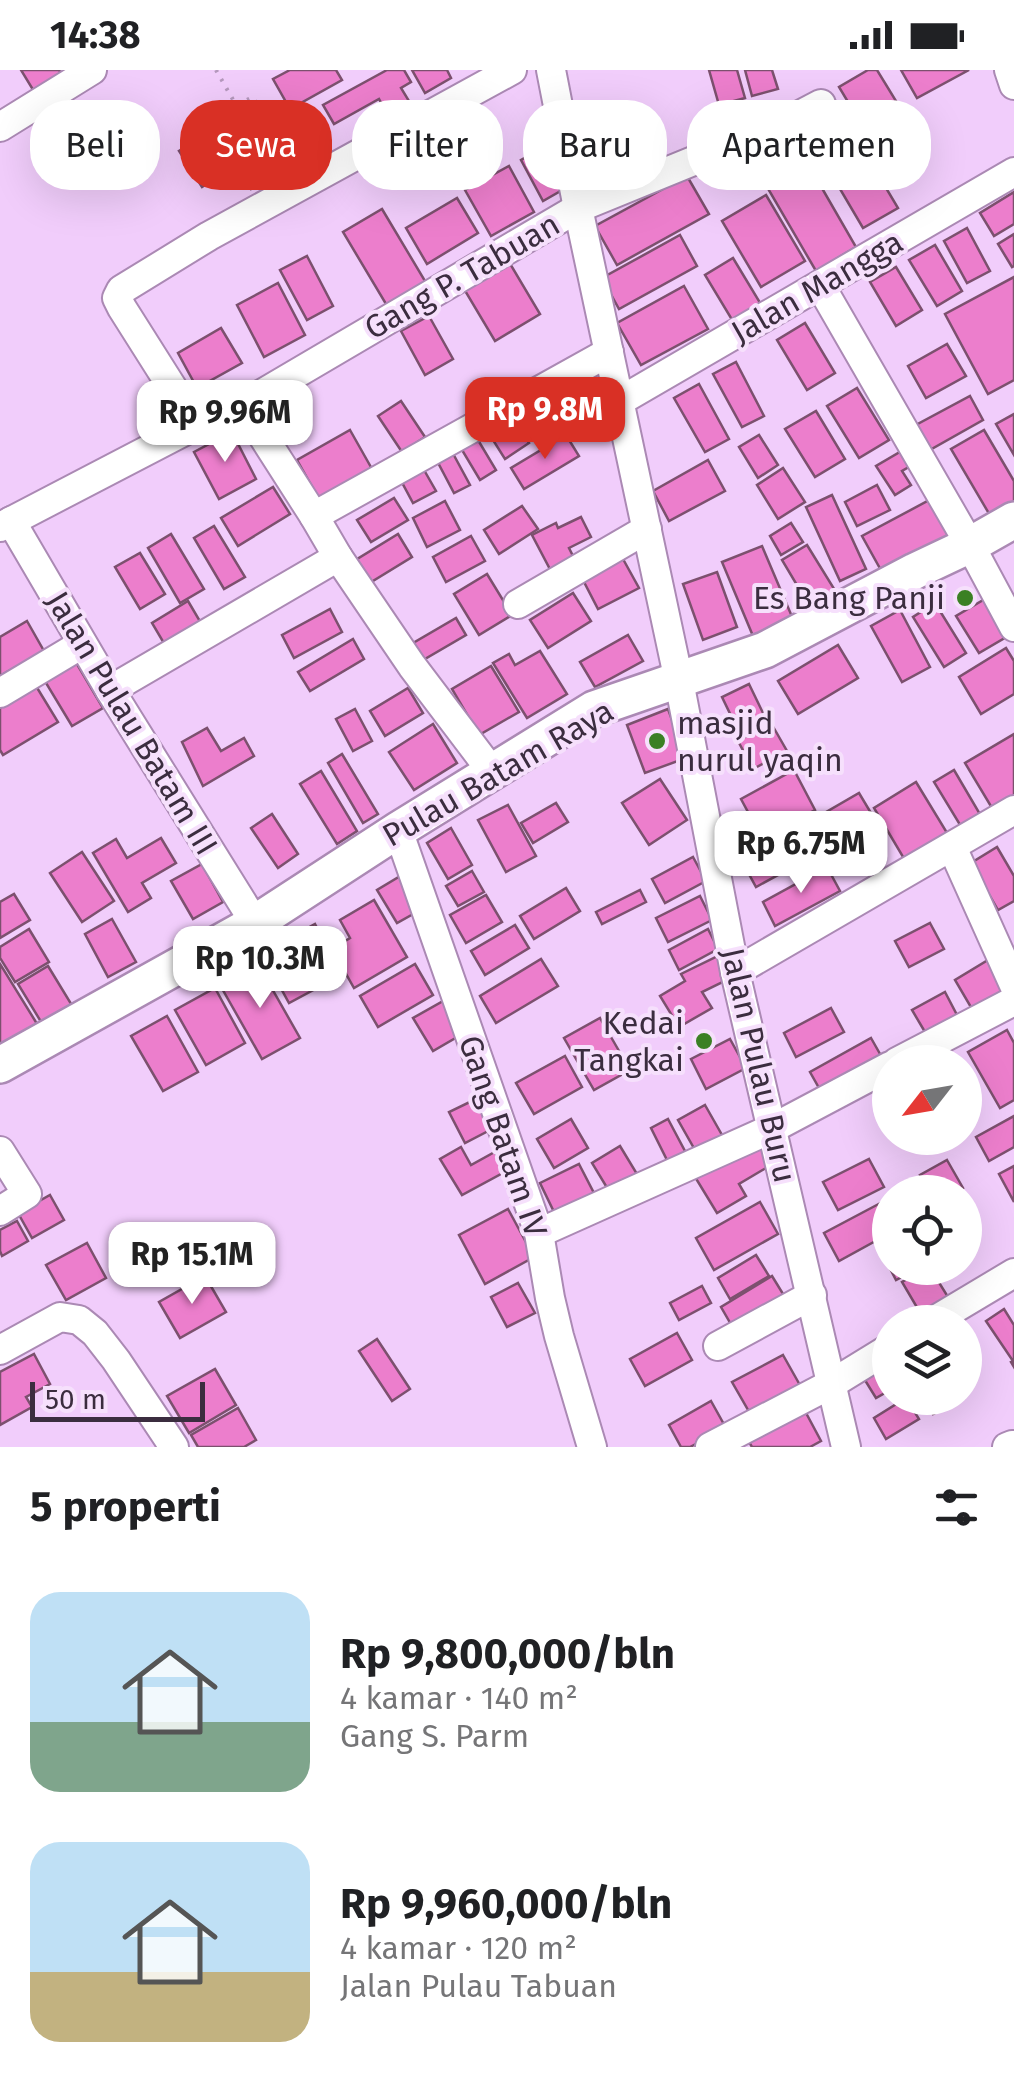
<!DOCTYPE html>
<html lang="id">
<meta charset="utf-8">
<style>
:root{--surface:#fff;--page:#f2f2f2;--text:#202124;--muted:#757577;--accent:#d93025}
body{margin:0;font-family:"Fira Sans",sans-serif;background:var(--page);color:var(--text);height:100vh;display:flex;flex-direction:column;font-size:38px;white-space:nowrap}
*{box-sizing:border-box;margin:0}
p{font-size:32px;color:var(--muted)}
.icon{flex:none;width:55px;height:55px;fill:none;stroke:currentColor;stroke-width:2;stroke-linecap:round;stroke-linejoin:round}
.map{position:relative;height:1377px;overflow:hidden}
.drawer{display:flex;flex-direction:column;background:var(--surface);flex:1}
.drawer>*{flex:none}
.top-card{position:absolute;left:30px;top:30px;width:955px;height:90px;display:flex;gap:20px}
.needle{width:65px;rotate:239deg}
.buttons{position:absolute;left:872px;top:975px;display:grid;gap:20px}
.buttons a{display:grid;place-items:center;width:110px;height:110px;border-radius:50%;background:var(--surface);box-shadow:0 10px 40px #0002;font-size:50px}
.scale{position:absolute;left:30px;bottom:25px;width:175px;box-sizing:border-box;padding-left:10px;border:5px solid #3b2d3f;border-top:0;font-size:28px;line-height:35px;white-space:nowrap;color:#3b2d3f;-webkit-text-stroke:8px #f6e0fc;paint-order:stroke}
.price{position:absolute;translate:-50% -85px;padding:0 22px;border-radius:20px;background:#fff;color:#222;font-size:32px;line-height:65px;filter:drop-shadow(0 2px 5px #0008)}
.price::after{content:'';position:absolute;left:50%;top:60px;width:30px;height:22px;margin-left:-15px;background:inherit;clip-path:polygon(0 0,100% 0,50% 100%)}
.price.current{background:var(--accent);color:#fff}
ul{padding:0;list-style:none}
li{display:flex;align-items:center;gap:30px;height:250px;padding:0 30px}
li span{display:grid;place-items:center;flex:none;width:280px;height:200px;border-radius:30px;color:#555}
li>.icon{margin-inline-start:auto}
span .icon{width:120px;height:120px;fill:#fffc;stroke-width:1}
li b{font-size:42px}
h2{display:flex;justify-content:space-between;align-items:center;height:120px;padding:0 30px;font-size:42px}
.chip{padding:0 35px;border-radius:40px;background:var(--surface);box-shadow:0 10px 40px #0002;font-size:35px;line-height:90px}
.chip.current{background:var(--accent);color:#fff}
.status{display:flex;justify-content:space-between;align-items:center;height:70px;padding:0 50px;background:var(--surface);direction:ltr}
.status svg{height:28px;fill:currentColor}
.map>svg:first-child{display:block}
.building{fill:#ec7ecc;stroke:#7c506e;stroke-width:2.5}
.lines{fill:none;stroke-linecap:round;stroke-linejoin:round}
.minor-casing{stroke:#ab89b4;stroke-width:32}
.tertiary-casing{stroke:#ab89b4;stroke-width:40}
.path{stroke:#b598bd;stroke-width:4;stroke-dasharray:2.5 8;stroke-linecap:butt}
.minor{stroke:#fff;stroke-width:28}
.tertiary{stroke:#fff;stroke-width:35}
.poi-dot{fill:#3b8024;stroke:#f6e0fc;stroke-width:4}
.labels{text-anchor:middle;dominant-baseline:central;stroke-width:8;stroke-linejoin:round;paint-order:stroke}
.street-label{font-size:32px;fill:#3b2d3f;stroke:#f6e0fc}
.poi-label{font-size:32px;fill:#3b2d3f;stroke:#f6e0fc;text-anchor:end}
</style>
<div class="status"><b>14:38</b><svg viewBox="0 0 49 12"><path d="M0 12V9h3v3zM5 12V6h3v6zM10 12V3h3v9zM15 12V0h3v12zM26 1h20v11H26zM47 4h2v5h-2z"/></svg></div>
<div class="map">
<svg width="1014" height="1377" viewBox="0 0 1014 1377">
<rect width="100%" height="100%" fill="#f1cdfb"/>
<g class="building">
<path d="M21,0H59L64,7L35,23Z"/>
<path d="M290,0H336L342,10L290,39L273,9Z"/>
<path d="M387,0H404L411,12L401,18L412,36L390,49L379,29L334,54L323,35Z"/>
<path d="M412,0H447L451,8L425,23Z"/>
<path d="M709,0H737L745,28L719,35Z"/>
<path d="M745,0H772L778,19L752,26Z"/>
<path d="M868,0H877L896,31L860,52L839,17Z"/>
<path d="M901,0H969L917,28Z"/>
<path d="M305,36L330,78L299,95L275,54Z"/>
<path d="M242,42L264,77L258,82L273,106L251,119L236,95L202,117L179,81Z"/>
<path d="M854,64L898,138L863,158L820,85Z"/>
<path d="M542,78L564,119L543,131L521,90Z"/>
<path d="M804,87L856,177L816,201L763,110Z"/>
<path d="M509,96L534,142L491,166L465,120Z"/>
<path d="M687,106L709,144L617,195L595,156Z"/>
<path d="M1014,122V154L994,166L980,143Z"/>
<path d="M766,125L805,191L761,217L722,151Z"/>
<path d="M457,128L478,163L427,194L406,158Z"/>
<path d="M382,139L428,216L389,239L343,162Z"/>
<path d="M967,158L990,201L967,213L944,171Z"/>
<path d="M1014,164V196L1012,197L998,174Z"/>
<path d="M680,165L697,196L619,239L602,208Z"/>
<path d="M935,175L962,221L937,236L909,190Z"/>
<path d="M307,186L333,236L307,250L280,200Z"/>
<path d="M733,188L762,236L734,253L705,205Z"/>
<path d="M509,192L540,244L495,271L464,219Z"/>
<path d="M896,197L922,240L896,256L870,212Z"/>
<path d="M1014,207V310L988,324L945,244Z"/>
<path d="M278,213L305,265L264,287L237,235Z"/>
<path d="M684,216L708,259L641,295L617,253Z"/>
<path d="M429,246L453,289L425,305L401,261Z"/>
<path d="M805,253L835,303L807,320L777,270Z"/>
<path d="M221,258L242,293L197,318L178,283Z"/>
<path d="M947,274L966,306L926,328L908,296Z"/>
<path d="M736,292L764,346L742,357L713,304Z"/>
<path d="M581,314L594,337L567,353L553,331Z"/>
<path d="M699,314L729,369L705,382L674,328Z"/>
<path d="M857,318L889,370L859,388L827,336Z"/>
<path d="M970,326L983,350L928,381L914,356Z"/>
<path d="M544,330L559,355L535,369L520,344Z"/>
<path d="M401,331L425,367L402,382L378,346Z"/>
<path d="M816,341L845,389L815,407L785,359Z"/>
<path d="M510,344L529,373L505,389L486,359Z"/>
<path d="M1014,344V385L996,354Z"/>
<path d="M350,360L372,399L319,429L297,390Z"/>
<path d="M984,360L1014,411V434L991,447L951,379Z"/>
<path d="M232,362L256,409L219,429L194,382Z"/>
<path d="M475,365L496,400L480,410L459,375Z"/>
<path d="M566,365L579,386L524,419L511,398Z"/>
<path d="M759,365L778,395L758,408L739,377Z"/>
<path d="M450,378L470,415L454,423L435,387Z"/>
<path d="M905,379L914,394L902,401L911,415L895,425L876,396Z"/>
<path d="M708,390L725,421L669,451L653,421Z"/>
<path d="M420,393L436,421L413,433L398,405Z"/>
<path d="M783,398L805,432L778,449L757,415Z"/>
<path d="M877,415L890,440L857,456L845,432Z"/>
<path d="M273,417L290,444L238,476L221,448Z"/>
<path d="M832,425L866,499L840,511L806,437Z"/>
<path d="M935,427L954,463L882,502L862,466Z"/>
<path d="M394,428L408,450L371,472L357,450Z"/>
<path d="M445,431L460,460L427,477L413,448Z"/>
<path d="M522,436L538,459L499,484L484,460Z"/>
<path d="M581,447L591,467L569,478L575,490L552,503L532,465L556,453L558,458Z"/>
<path d="M791,453L803,472L781,485L770,466Z"/>
<path d="M214,456L245,507L224,519L194,468Z"/>
<path d="M171,464L204,519L180,533L148,478Z"/>
<path d="M398,464L412,487L368,514L354,491Z"/>
<path d="M471,466L485,491L446,512L433,487Z"/>
<path d="M807,475L836,522L810,537L782,490Z"/>
<path d="M762,476L793,549L753,566L722,492Z"/>
<path d="M140,483L165,524L140,539L115,497Z"/>
<path d="M623,489L639,518L598,539L583,510Z"/>
<path d="M717,502L737,557L703,570L683,514Z"/>
<path d="M487,504L512,545L479,565L454,524Z"/>
<path d="M573,523L591,551L548,578L530,550Z"/>
<path d="M985,529L1008,566L979,583L956,546Z"/>
<path d="M188,531L201,553L165,575L152,553Z"/>
<path d="M935,533L966,583L944,597L913,547Z"/>
<path d="M330,539L342,562L294,588L282,565Z"/>
<path d="M900,540L930,597L902,612L871,556Z"/>
<path d="M456,548L466,565L418,593L408,576Z"/>
<path d="M27,551L44,581L0,606V567Z"/>
<path d="M628,565L643,591L595,617L580,592Z"/>
<path d="M353,569L364,589L310,621L298,602Z"/>
<path d="M838,575L858,608L798,644L778,611Z"/>
<path d="M1006,578L1014,591V624L981,644L959,607Z"/>
<path d="M540,581L567,624L527,648L493,593L509,584L515,595Z"/>
<path d="M74,589L103,638L72,656L43,608Z"/>
<path d="M491,596L519,642L479,665L452,619Z"/>
<path d="M749,614L764,645L737,658L722,627Z"/>
<path d="M36,616L58,652L3,685L0,680V638Z"/>
<path d="M408,618L423,643L385,666L370,641Z"/>
<path d="M355,639L372,671L353,681L336,649Z"/>
<path d="M668,639L686,688L645,703L627,655Z"/>
<path d="M771,653L787,681L753,699L738,671Z"/>
<path d="M433,654L457,693L414,720L389,682Z"/>
<path d="M207,658L221,681L244,668L254,686L203,716L182,672Z"/>
<path d="M1014,664V732L995,743L965,693Z"/>
<path d="M342,684L378,744L363,753L328,693Z"/>
<path d="M794,700L815,740L762,768L741,729Z"/>
<path d="M954,700L984,751L965,763L934,712Z"/>
<path d="M321,701L357,761L337,774L300,714Z"/>
<path d="M660,709L687,750L649,775L622,733Z"/>
<path d="M916,712L952,771L909,797L874,738Z"/>
<path d="M859,723L874,748L825,778L809,752Z"/>
<path d="M556,733L568,752L533,773L521,753Z"/>
<path d="M508,735L536,786L506,802L478,750Z"/>
<path d="M272,744L298,784L278,798L251,758Z"/>
<path d="M451,758L472,795L448,809L427,773Z"/>
<path d="M801,764L813,786L756,817L744,795Z"/>
<path d="M161,768L176,793L142,813L151,828L128,842L93,783L116,769L127,788Z"/>
<path d="M997,777L1014,806V831L998,840L971,793Z"/>
<path d="M82,782L114,831L82,852L50,803Z"/>
<path d="M693,787L706,811L665,833L652,809Z"/>
<path d="M202,794L223,832L193,849L171,811Z"/>
<path d="M827,797L840,821L775,856L763,832Z"/>
<path d="M472,801L484,822L458,836L446,816Z"/>
<path d="M402,805L422,839L397,853L377,820Z"/>
<path d="M566,818L580,841L534,869L520,846Z"/>
<path d="M640,820L646,832L602,854L596,842Z"/>
<path d="M14,824L30,850L0,868V832Z"/>
<path d="M486,825L502,852L466,873L450,845Z"/>
<path d="M700,826L712,850L668,872L656,848Z"/>
<path d="M374,830L407,887L354,918L332,879L350,868L340,850Z"/>
<path d="M112,849L136,892L108,907L85,864Z"/>
<path d="M930,853L944,879L909,897L895,871Z"/>
<path d="M315,854L331,884L312,895L295,865Z"/>
<path d="M515,855L529,878L485,905L471,881Z"/>
<path d="M29,859L49,892L15,912L0,888V877Z"/>
<path d="M708,859L718,879L679,900L669,880Z"/>
<path d="M288,867L317,918L289,933L261,882Z"/>
<path d="M718,886L729,909L702,922L712,938L679,957L660,926L685,911L681,904Z"/>
<path d="M993,887L1010,916L972,939L955,910Z"/>
<path d="M541,889L558,916L496,953L480,926Z"/>
<path d="M0,894L39,957L0,980Z"/>
<path d="M258,894L300,968L262,989L220,915Z"/>
<path d="M415,894L433,925L378,957L360,926Z"/>
<path d="M48,896L73,937L43,955L18,914Z"/>
<path d="M215,918L245,973L206,995L175,940Z"/>
<path d="M945,922L957,945L925,962L912,940Z"/>
<path d="M445,930L464,963L433,981L413,948Z"/>
<path d="M831,938L844,962L796,987L784,963Z"/>
<path d="M167,946L198,1002L163,1021L131,966Z"/>
<path d="M600,948L630,1000L594,1020L564,968Z"/>
<path d="M1007,960L1014,973V1030L1000,1038L968,982Z"/>
<path d="M871,968L884,991L823,1025L810,1002Z"/>
<path d="M730,969L746,998L706,1019L691,989Z"/>
<path d="M565,986L582,1017L534,1044L516,1013Z"/>
<path d="M476,1029L492,1059L465,1073L449,1042Z"/>
<path d="M705,1035L726,1072L699,1087L678,1050Z"/>
<path d="M1014,1046V1077L989,1091L976,1067Z"/>
<path d="M571,1049L588,1078L554,1098L537,1069Z"/>
<path d="M668,1049L686,1083L668,1092L651,1058Z"/>
<path d="M757,1070L771,1095L739,1114L746,1126L717,1143L692,1102Z"/>
<path d="M620,1076L637,1104L609,1121L592,1093Z"/>
<path d="M461,1077L471,1095L502,1078L512,1098L462,1125L440,1089Z"/>
<path d="M869,1089L884,1117L838,1140L823,1112Z"/>
<path d="M947,1090L963,1118L956,1122H930L920,1105Z"/>
<path d="M579,1094L596,1127L556,1146L540,1113Z"/>
<path d="M1014,1096V1132L999,1104Z"/>
<path d="M50,1125L64,1150L32,1168L18,1143Z"/>
<path d="M890,1128V1163L839,1191L824,1163Z"/>
<path d="M760,1132L778,1164L714,1200L696,1168Z"/>
<path d="M508,1139L534,1187L485,1214L459,1165Z"/>
<path d="M17,1151L28,1171L2,1186L0,1181V1160Z"/>
<path d="M87,1173L106,1208L66,1230L46,1195Z"/>
<path d="M890,1176V1198H919L896,1210L881,1181Z"/>
<path d="M756,1185L769,1206L730,1229L718,1208Z"/>
<path d="M927,1198H930L953,1235L925,1251L902,1212Z"/>
<path d="M205,1206L226,1242L180,1268L159,1232Z"/>
<path d="M772,1206L788,1232L736,1263L721,1237Z"/>
<path d="M518,1213L535,1243L507,1257L491,1227Z"/>
<path d="M702,1216L711,1233L679,1250L670,1233Z"/>
<path d="M1004,1239L1014,1255V1297L1011,1292L1013,1291L986,1251Z"/>
<path d="M677,1263L692,1290L645,1316L630,1289Z"/>
<path d="M377,1269L410,1319L392,1331L359,1281Z"/>
<path d="M34,1284L50,1314L26,1327L32,1337L0,1355V1302Z"/>
<path d="M783,1285L801,1317L751,1345L732,1312Z"/>
<path d="M890,1292V1320L876,1328L863,1307Z"/>
<path d="M215,1299L236,1335L189,1363L167,1326Z"/>
<path d="M906,1328L919,1349L886,1369L874,1348Z"/>
<path d="M924,1328H965L933,1344Z"/>
<path d="M711,1331L726,1358L690,1377H681L669,1355Z"/>
<path d="M238,1338L256,1370L244,1377H198L191,1365Z"/>
<path d="M805,1341L821,1371L810,1377H752L749,1372Z"/>
</g>
<g class="lines">
<g class="minor-casing">
<g id="minor">
<path d="M551,0L578,138L679,611L735,902L846,1377"/>
<path d="M1009,0L1014,15"/>
<path d="M0,57L92,0"/>
<path d="M820,215L970,475L1014,557"/>
<path d="M620,331L1014,102"/>
<path d="M243,335L314,446L338,487L412,596L493,703"/>
<path d="M196,355L122,238L117,228L121,220L209,166L512,0"/>
<path d="M314,446L609,282"/>
<path d="M11,451L110,620L255,853"/>
<path d="M0,457L196,355L243,335L578,138L779,56L821,34"/>
<path d="M518,534L647,459"/>
<path d="M110,620L338,487"/>
<path d="M0,623L82,574"/>
<path d="M398,760L539,1163L550,1228L559,1266L592,1377"/>
<path d="M952,777L1014,915"/>
<path d="M735,902L1014,740"/>
<path d="M897,992L1014,931"/>
<path d="M0,1081L27,1124L0,1141"/>
<path d="M539,1163L773,1058L890,996"/>
<path d="M932,1252L1014,1203"/>
<path d="M718,1276L812,1225"/>
<path d="M0,1280L60,1247L79,1250L95,1263L116,1290L174,1377"/>
<path d="M710,1377L833,1313L890,1278"/>
<path d="M1007,1377L1012,1375"/>
</g>
</g>
<g class="tertiary-casing">
<path id="tertiary" d="M0,995L255,853L398,760L594,639L765,580L915,501L970,475L1014,450"/>
</g>
<path class="path" d="M216,0L236,35L253,27L288,93"/>
<use href="#minor" class="minor"/>
<use href="#tertiary" class="tertiary"/>
</g>
<g class="poi-dot">
<circle cx="965" cy="528" r="10"/>
<circle cx="657" cy="671" r="10"/>
<circle cx="704" cy="971" r="10"/>
</g>
<g class="labels">
<g class="street-label">
<text transform="translate(462 206) rotate(-30)">Gang P. Tabuan</text>
<text transform="translate(817 217) rotate(-30)">Jalan Mangga</text>
<text transform="translate(132 653) rotate(59)">Jalan Pulau Batam III</text>
<text transform="translate(498 703) rotate(-30)">Pulau Batam Raya</text>
<text transform="translate(759 995) rotate(77)">Jalan Pulau Buru</text>
<text transform="translate(503 1066) rotate(71)">Gang Batam IV</text>
</g>
<g class="poi-label">
<text x="945" y="528">Es Bang Panji</text>
<text x="677" y="653" text-anchor="start">masjid<tspan x="677" dy="37">nurul yaqin</tspan></text>
<text x="684" y="953">Kedai<tspan x="684" dy="37">Tangkai</tspan></text>
</g>
</g>
</svg>
<div class="buttons">
<a><svg class="needle" viewBox="-14 -14 28 28"><path d="M0-13l5 13h-10z" fill="#e53935"/><path d="M0 13l5-13h-10z" fill="#757577"/></svg></a>
<a><svg class="icon" aria-label="locate" viewBox="0 0 24 24"><circle cx="12" cy="12" r="6"/><path d="M12 2v4M12 18v4M2 12h4M18 12h4"/></svg></a>
<a><svg class="icon" aria-label="layers" viewBox="0 0 24 24"><path d="M12 4l9 5-9 5-9-5zM3 14l9 5 9-5"/></svg></a>
</div>
<div class="scale">50 m</div>
<b class="price current" style="left:545px;top:392px">Rp 9.8M</b>
<b class="price" style="left:225px;top:395px">Rp 9.96M</b>
<b class="price" style="left:801px;top:826px">Rp 6.75M</b>
<b class="price" style="left:260px;top:941px">Rp 10.3M</b>
<b class="price" style="left:192px;top:1237px">Rp 15.1M</b>
<div class="top-card">
<a class="chip">Beli</a>
<a class="chip current">Sewa</a>
<a class="chip">Filter</a>
<a class="chip">Baru</a>
<a class="chip">Apartemen</a>
</div>
</div>
<section class="drawer">
<h2>5 properti<svg class="icon" aria-label="filters" viewBox="0 0 24 24"><path d="M4 7h16M4 17h16"/><circle cx="9" cy="7" r="2"/><circle cx="15" cy="17" r="2"/></svg></h2>
<ul>
<li><span style="background:linear-gradient(#bfe0f5 65%,#7fa58c 0)"><svg class="icon" aria-label="home" viewBox="0 0 24 24"><path d="M3 11l9-7 9 7M6 9v11h12V9"/></svg></span><div><b>Rp 9,800,000/bln</b><p>4 kamar · 140 m²</p><p>Gang S. Parm</p></div></li>
<li><span style="background:linear-gradient(#bfe0f5 65%,#c2b280 0)"><svg class="icon" aria-label="home" viewBox="0 0 24 24"><path d="M3 11l9-7 9 7M6 9v11h12V9"/></svg></span><div><b>Rp 9,960,000/bln</b><p>4 kamar · 120 m²</p><p>Jalan Pulau Tabuan</p></div></li>
</ul>
</section>
